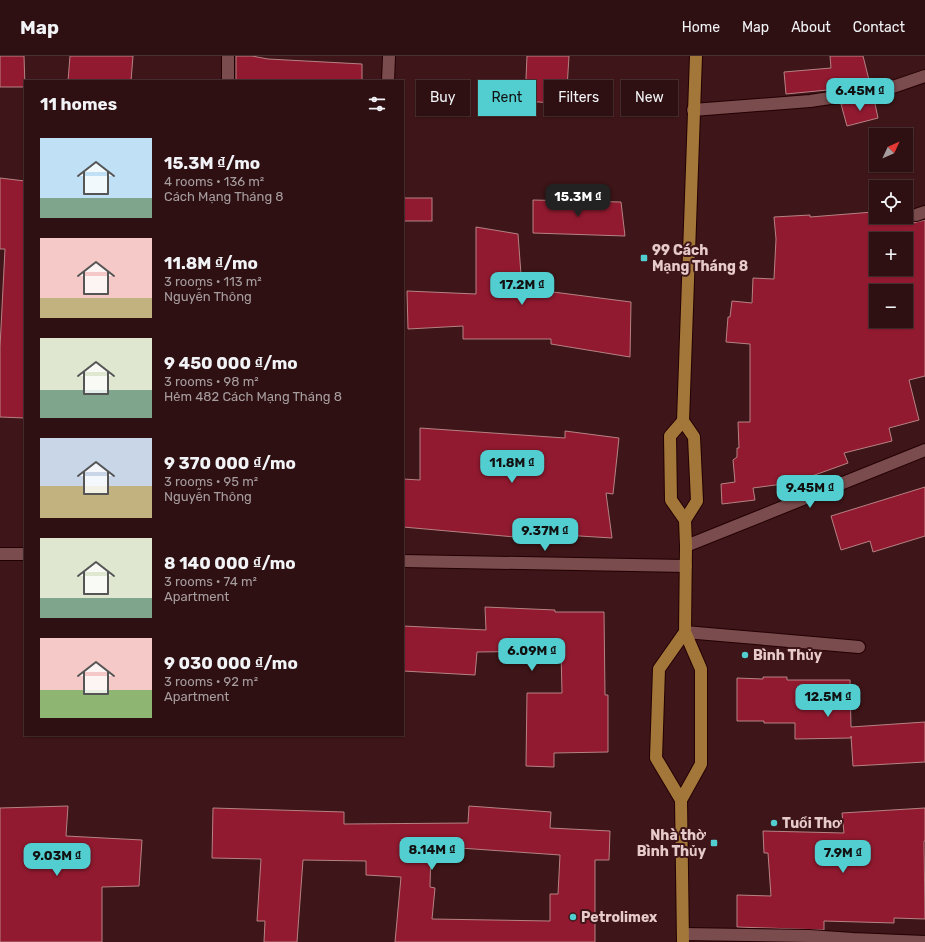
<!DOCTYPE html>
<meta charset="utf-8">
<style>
:root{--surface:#2e1012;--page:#36191b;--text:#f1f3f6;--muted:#a79d9f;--line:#493032;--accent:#52cdd0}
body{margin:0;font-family:Rubik,sans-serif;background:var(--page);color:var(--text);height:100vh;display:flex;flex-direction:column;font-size:15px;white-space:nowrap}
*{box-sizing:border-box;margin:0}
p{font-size:13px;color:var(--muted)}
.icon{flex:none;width:22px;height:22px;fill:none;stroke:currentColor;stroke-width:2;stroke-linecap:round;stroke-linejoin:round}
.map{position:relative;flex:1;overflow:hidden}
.panel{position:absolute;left:24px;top:24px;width:380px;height:656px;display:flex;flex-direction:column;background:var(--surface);border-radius:0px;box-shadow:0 1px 3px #0004,0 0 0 1px var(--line)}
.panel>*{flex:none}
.guide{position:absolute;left:416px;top:24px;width:380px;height:36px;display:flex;gap:8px}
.needle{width:26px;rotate:46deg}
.buttons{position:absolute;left:869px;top:72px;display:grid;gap:8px}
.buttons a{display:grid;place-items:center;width:44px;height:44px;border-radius:0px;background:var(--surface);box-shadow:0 1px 3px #0004,0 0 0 1px var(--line);font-size:20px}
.price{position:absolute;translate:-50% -34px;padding:0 9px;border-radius:8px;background:var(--accent);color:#111;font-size:13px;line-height:26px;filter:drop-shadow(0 1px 2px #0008)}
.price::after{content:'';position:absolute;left:50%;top:24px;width:12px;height:9px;margin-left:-6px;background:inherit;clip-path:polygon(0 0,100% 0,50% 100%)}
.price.current{background:#222;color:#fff}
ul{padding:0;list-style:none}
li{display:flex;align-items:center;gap:12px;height:100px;padding:0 16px}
li span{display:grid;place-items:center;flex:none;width:112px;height:80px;border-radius:0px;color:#555}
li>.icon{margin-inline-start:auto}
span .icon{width:48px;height:48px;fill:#fffc;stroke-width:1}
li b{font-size:17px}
h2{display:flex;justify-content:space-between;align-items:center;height:48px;padding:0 16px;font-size:17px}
.pill{padding:0 14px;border-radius:0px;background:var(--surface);box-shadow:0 1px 3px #0004,0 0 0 1px var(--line);font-size:14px;line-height:36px}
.pill.current{background:var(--accent);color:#111}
header{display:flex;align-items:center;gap:24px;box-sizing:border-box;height:56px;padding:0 20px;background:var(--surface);border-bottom:1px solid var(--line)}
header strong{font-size:19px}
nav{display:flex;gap:22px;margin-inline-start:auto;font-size:14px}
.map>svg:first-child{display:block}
.building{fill:#921a30;stroke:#b68284;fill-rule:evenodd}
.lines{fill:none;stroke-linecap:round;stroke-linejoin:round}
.service-casing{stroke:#220004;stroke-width:14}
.minor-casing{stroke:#220004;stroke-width:14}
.tertiary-casing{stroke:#220004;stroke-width:14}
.trunk-casing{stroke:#220004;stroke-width:14}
.service{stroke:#7b4c4d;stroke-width:12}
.minor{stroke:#7b4c4d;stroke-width:12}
.tertiary{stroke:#7b4c4d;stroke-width:12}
.trunk{stroke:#a37639;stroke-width:12}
.poi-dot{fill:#52cdd0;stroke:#3e1518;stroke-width:1.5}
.labels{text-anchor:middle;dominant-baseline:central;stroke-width:4;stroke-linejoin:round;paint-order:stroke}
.poi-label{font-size:14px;font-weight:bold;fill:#e7caca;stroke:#3e1518;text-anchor:start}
</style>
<header>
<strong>Map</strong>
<nav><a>Home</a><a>Map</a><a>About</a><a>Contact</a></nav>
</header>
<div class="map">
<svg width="925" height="886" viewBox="0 0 925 886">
<rect width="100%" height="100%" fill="#3e1518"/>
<g class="building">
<path d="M0,0H24L25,31H0Z"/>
<path d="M70,0H133L131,25H68Z"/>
<path d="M236,0H252L268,3L362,8V25H236Z"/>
<path d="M527,0H569L566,48L525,45Z"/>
<path d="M830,0H863L870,28L838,33L786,38L784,16L831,12Z"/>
<path d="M874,43L878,62L847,70L841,48Z"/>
<path d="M0,122L25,125V362L0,361V291L5,193H0Z"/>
<rect x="403" y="142" width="29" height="23"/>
<path d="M533,144L621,146L625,180L533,177Z"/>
<path d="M911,153L909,157V161L913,167L925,164V320L909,324L919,364L889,372L892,385L844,397L848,407L812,420L813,424L753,432L755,444L722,448L721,428L735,426L733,404L737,401V392H739L738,366H750V288L726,286L728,261H730L732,245L752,247L753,222L774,223L776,183L774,161L810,159V161L873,156V159H876V161H906V154ZM876,183H906V213H876ZM876,235H906V265H876Z"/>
<path d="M476,171L518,178L522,232L631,246L630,301L551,288V283H463V270L408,273L407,235L476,238Z"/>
<path d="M420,372L565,382V375L619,382L613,438L606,437L612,482L515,476V481L403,471V423L420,424Z"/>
<path d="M925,431V480L873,496L870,485L841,494L831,460Z"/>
<path d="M485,551L555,554V556H604L605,639H608V696L554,697V711L526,710L527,637H562L561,595L477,596L475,619L403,615V570L486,574Z"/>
<path d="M763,621H787V624H850L851,671L925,666V706L853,710L851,680V682L795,683V667H764V665H737V622L763,623Z"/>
<path d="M68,750L66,780L142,784L139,830L102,831V886H0V752Z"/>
<path d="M469,750L551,756L550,772L610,775L609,804H595V886H395L401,821L366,819V805L303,804L297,886H264L265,865H257L261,803L212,802L213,752L344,756V768L468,767ZM431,790L560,799L558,838H550V865L432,863L435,832L430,831Z"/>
<path d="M925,752V785H924L925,863L894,862V867L824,865V874L737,871V839L771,840L768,797H764L763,775L844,777L842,757Z"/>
</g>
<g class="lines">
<g class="service-casing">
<g id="service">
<path d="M228,25V0"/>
<path d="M388,25L389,0"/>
<path d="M685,576L859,591"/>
<path d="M683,878L809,880L853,883L925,886"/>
</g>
</g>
<g class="minor-casing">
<g id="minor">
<path d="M693,54L810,45L884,34L925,20"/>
<path d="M916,159L925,156"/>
</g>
</g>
<g class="tertiary-casing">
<g id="tertiary">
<path d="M686,490L925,394"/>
<path d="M0,498H25"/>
<path d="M403,505L686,510"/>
</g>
</g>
<g class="trunk-casing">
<g id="trunk">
<path d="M685,464L697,445L694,381L683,365L696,0"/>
<path d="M681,744L656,702L659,613L685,576"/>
<path d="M683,886L681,744L701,708V613L685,576L686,490L685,464L671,444L670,380L683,365"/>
</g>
</g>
<use href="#service" class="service"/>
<use href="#minor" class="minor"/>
<use href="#tertiary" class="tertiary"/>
<use href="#trunk" class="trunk"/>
</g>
<g class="poi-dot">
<rect x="640" y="198" width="8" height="8" rx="2"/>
<circle cx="745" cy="599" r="4"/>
<circle cx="774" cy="767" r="4"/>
<rect x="710" y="783" width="8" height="8" rx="2"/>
<circle cx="573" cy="861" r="4"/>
</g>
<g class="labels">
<g class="poi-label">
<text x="652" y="194">99 Cách<tspan x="652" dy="16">Mạng Tháng 8</tspan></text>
<text x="753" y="599">Bình Thủy</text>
<text x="782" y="767">Tuổi Thơ</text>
<text x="706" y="779" text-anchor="end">Nhà thờ<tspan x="706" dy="16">Bình Thủy</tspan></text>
<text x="581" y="861">Petrolimex</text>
</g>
</g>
</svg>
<div class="buttons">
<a><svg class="needle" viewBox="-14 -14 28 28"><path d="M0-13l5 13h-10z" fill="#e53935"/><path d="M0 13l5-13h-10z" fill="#a79d9f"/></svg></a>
<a><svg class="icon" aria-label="locate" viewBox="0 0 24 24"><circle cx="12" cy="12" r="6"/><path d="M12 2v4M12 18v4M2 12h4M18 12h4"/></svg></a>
<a>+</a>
<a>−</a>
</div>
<b class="price" style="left:860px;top:56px">6.45M ₫</b>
<b class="price current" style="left:578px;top:162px">15.3M ₫</b>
<b class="price" style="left:522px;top:250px">17.2M ₫</b>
<b class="price" style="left:512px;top:428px">11.8M ₫</b>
<b class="price" style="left:810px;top:453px">9.45M ₫</b>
<b class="price" style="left:545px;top:496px">9.37M ₫</b>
<b class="price" style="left:532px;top:616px">6.09M ₫</b>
<b class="price" style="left:828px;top:662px">12.5M ₫</b>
<b class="price" style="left:432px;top:815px">8.14M ₫</b>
<b class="price" style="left:843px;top:818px">7.9M ₫</b>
<b class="price" style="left:57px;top:821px">9.03M ₫</b>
<div class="guide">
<a class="pill">Buy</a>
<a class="pill current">Rent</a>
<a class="pill">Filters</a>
<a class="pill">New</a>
</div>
<section class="panel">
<h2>11 homes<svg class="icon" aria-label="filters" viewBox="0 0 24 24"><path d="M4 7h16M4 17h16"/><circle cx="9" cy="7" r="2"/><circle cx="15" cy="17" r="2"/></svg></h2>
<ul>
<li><span style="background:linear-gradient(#bfe0f5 75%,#7fa58c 0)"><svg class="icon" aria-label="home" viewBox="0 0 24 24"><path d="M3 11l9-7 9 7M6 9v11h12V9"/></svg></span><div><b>15.3M ₫/mo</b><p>4 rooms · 136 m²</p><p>Cách Mạng Tháng 8</p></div></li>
<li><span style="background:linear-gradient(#f6c9c9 75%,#c2b280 0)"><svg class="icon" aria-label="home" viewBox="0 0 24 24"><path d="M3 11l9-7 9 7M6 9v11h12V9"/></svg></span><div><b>11.8M ₫/mo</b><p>3 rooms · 113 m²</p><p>Nguyễn Thông</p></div></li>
<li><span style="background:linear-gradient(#dfe7d0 65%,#7fa58c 0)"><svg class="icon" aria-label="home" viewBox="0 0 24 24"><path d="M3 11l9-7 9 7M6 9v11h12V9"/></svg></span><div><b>9 450 000 ₫/mo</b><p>3 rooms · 98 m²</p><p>Hẻm 482 Cách Mạng Tháng 8</p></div></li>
<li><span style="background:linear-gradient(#c9d6e8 60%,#c2b280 0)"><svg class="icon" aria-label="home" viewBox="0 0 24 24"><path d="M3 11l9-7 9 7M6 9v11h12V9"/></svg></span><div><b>9 370 000 ₫/mo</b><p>3 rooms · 95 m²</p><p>Nguyễn Thông</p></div></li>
<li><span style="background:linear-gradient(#dfe7d0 75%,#7fa58c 0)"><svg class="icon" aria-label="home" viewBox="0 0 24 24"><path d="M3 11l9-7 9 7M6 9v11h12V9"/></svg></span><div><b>8 140 000 ₫/mo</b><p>3 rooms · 74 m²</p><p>Apartment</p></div></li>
<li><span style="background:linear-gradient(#f6c9c9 65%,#8fb573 0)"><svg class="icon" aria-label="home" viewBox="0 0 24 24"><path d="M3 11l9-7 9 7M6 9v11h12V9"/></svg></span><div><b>9 030 000 ₫/mo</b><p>3 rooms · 92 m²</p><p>Apartment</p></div></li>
</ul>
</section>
</div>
